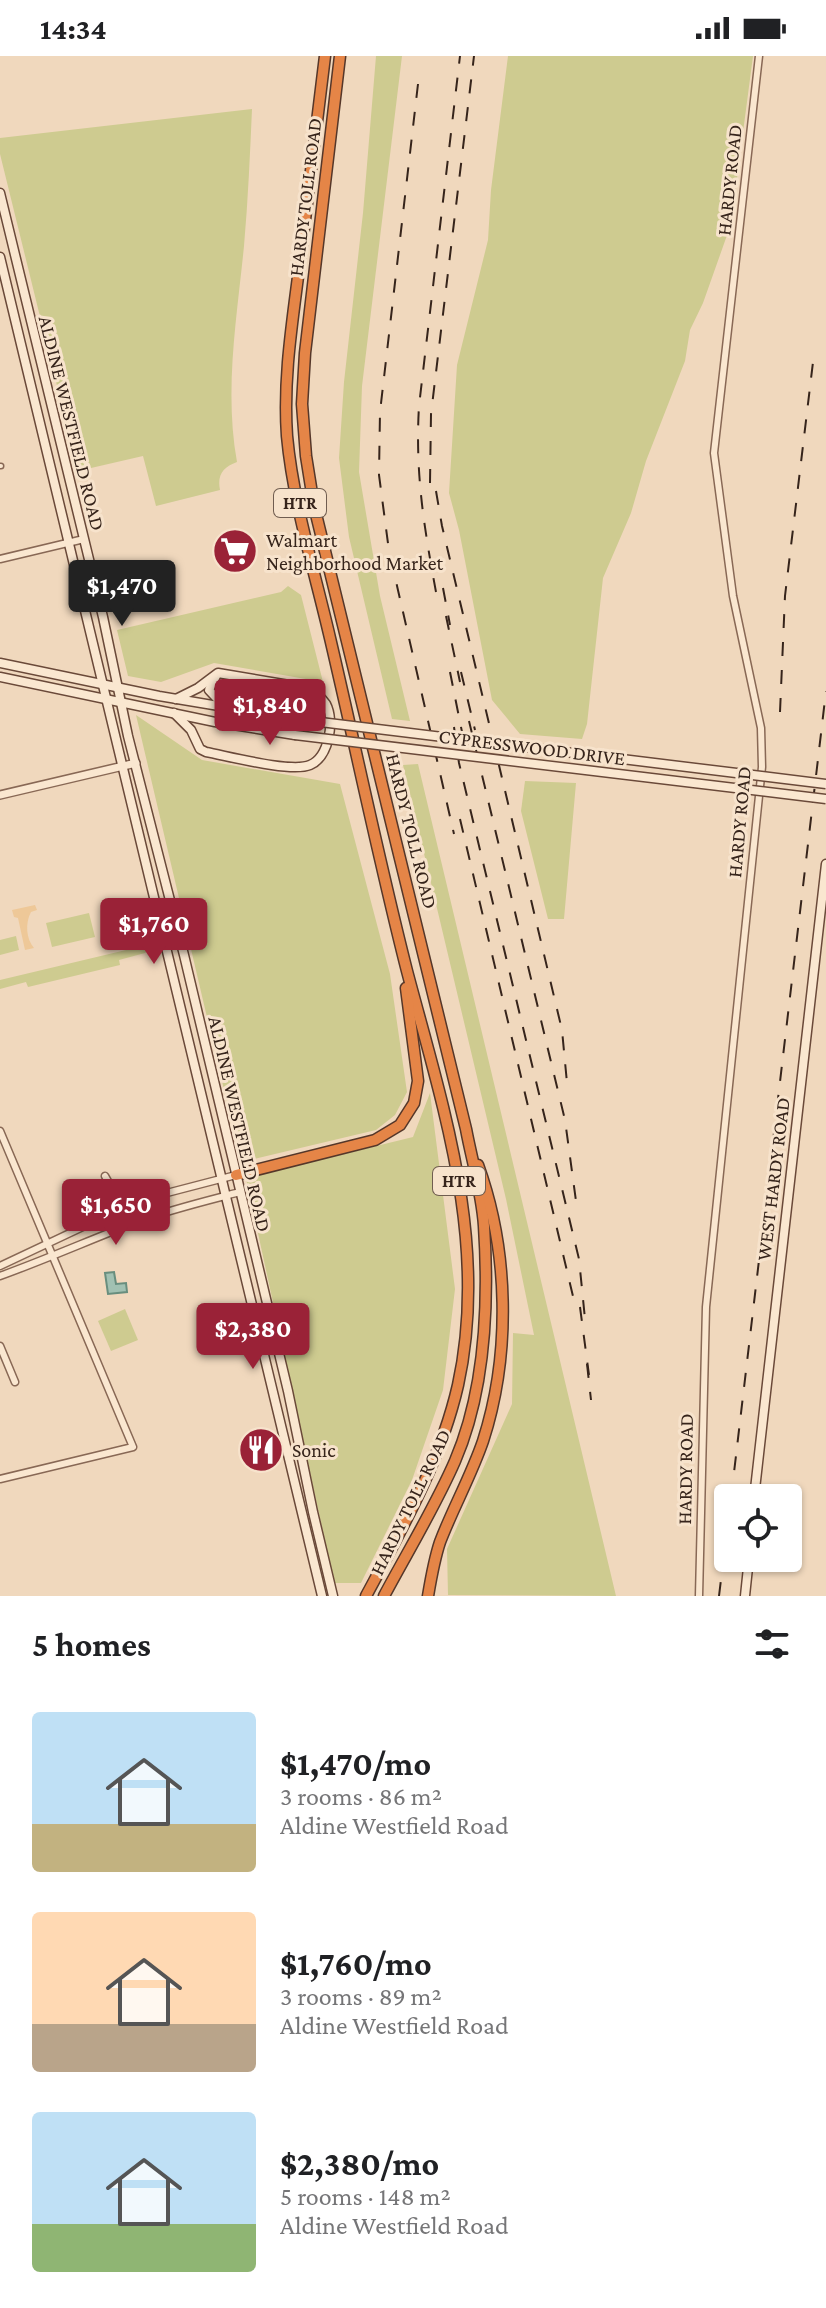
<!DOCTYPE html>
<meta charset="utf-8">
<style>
:root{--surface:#fff;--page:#f2f2f2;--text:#202124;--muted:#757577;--accent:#9a2237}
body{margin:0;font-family:"Crimson Pro",serif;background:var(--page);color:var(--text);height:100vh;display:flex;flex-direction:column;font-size:30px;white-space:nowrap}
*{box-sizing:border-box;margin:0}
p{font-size:26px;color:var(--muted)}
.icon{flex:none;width:44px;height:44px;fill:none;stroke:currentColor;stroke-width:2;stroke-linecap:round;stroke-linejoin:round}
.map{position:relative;height:1540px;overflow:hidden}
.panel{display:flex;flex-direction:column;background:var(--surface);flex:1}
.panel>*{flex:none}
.buttons{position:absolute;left:714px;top:1428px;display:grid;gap:16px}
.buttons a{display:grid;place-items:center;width:88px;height:88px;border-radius:8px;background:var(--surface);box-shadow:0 2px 6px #0004;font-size:40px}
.price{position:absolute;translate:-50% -68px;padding:0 18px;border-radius:8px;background:var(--accent);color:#fff;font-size:26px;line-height:52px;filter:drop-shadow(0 2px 4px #0008)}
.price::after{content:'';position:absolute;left:50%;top:48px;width:24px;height:18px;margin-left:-12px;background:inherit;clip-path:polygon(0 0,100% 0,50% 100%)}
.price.current{background:#222;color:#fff}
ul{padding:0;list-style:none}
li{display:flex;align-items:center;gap:24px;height:200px;padding:0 32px}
li span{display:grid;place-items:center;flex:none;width:224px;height:160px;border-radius:8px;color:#555}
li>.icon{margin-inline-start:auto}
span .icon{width:96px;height:96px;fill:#fffc;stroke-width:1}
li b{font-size:34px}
h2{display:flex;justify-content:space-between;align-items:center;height:96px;padding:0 32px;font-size:34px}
.status{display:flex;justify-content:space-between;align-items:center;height:56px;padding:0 40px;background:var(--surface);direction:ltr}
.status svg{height:22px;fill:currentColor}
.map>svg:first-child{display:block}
.green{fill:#cecb90}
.sand{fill:#eec898}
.water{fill:#a1c1b2;stroke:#688e7e;stroke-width:2}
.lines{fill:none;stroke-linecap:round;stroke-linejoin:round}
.pedestrian-casing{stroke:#886855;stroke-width:7}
.minor-casing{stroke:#886855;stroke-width:9}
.tertiary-casing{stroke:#886855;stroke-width:10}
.secondary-casing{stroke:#6a4939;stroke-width:11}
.motorway-casing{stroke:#55372a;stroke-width:13}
.pedestrian{stroke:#fae7d0;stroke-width:4}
.minor{stroke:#fae7d0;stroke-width:6}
.tertiary{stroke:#fae7d0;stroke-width:7}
.secondary{stroke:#fae7d0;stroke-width:8}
.motorway{stroke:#e58547;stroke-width:10}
.rail{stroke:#36241b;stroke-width:2;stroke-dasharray:14 14;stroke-linecap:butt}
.secondary-bridge-casing{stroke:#6a4939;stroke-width:11;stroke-linecap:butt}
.secondary-bridge{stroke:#fae7d0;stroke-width:8}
.labels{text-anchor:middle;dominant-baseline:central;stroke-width:6;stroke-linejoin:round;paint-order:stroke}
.shield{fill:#f7e3cc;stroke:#705d50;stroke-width:2}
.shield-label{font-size:18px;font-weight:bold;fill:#36241b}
.street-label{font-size:20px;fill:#36241b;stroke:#f7e3cc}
.poi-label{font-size:20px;fill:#36241b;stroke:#f7e3cc;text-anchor:start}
</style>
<div class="status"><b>14:34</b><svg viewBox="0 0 49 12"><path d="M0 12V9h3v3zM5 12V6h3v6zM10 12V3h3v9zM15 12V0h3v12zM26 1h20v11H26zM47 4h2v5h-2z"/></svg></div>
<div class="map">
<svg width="826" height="1540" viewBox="0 0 826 1540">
<rect width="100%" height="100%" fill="#f0d8bd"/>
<g class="green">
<path d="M376,0H402L362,330L359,416L380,540L410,665L392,663L349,481L339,402L344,326L363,157Z"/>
<path d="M508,0H753L731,168L703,247L690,274L685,305L646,405L631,457L603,522L587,668L582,683L520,678L492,644L459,474L449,437L457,309L488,184L491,134Z"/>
<path d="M252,53C250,99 248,144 244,190C237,261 224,334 237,406C223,411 217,419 220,434L156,450L143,400L78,415L0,98V82Z"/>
<path d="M288,530L301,539L323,626L214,607L161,626L128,620L117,574L281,536Z"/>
<path d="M136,659L202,704L340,728L390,918L407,1036L395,1059L376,1074L241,1106Z"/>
<path d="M418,708L616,1540L448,1539L447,1493L512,1348L513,1277L534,1279L506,1143L403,709Z"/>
<path d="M525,725L576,727L564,863H548L521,755Z"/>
<path d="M89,857L95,881L52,891L46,867Z"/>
<path d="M16,880L19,894L0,899V884Z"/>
<path d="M147,889L150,893L145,897L119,904L120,909L28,931L26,926L0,933V924Z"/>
<path d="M430,1037L455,1233L443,1334L412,1424L361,1527H334L246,1122L413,1081Z"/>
<path d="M125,1253L138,1284L111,1295L98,1265Z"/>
</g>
<path class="sand" d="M35,849L37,854L31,856C25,867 26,883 34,892L25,894L18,862L14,861L12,854Z"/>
<path class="water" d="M114,1216L116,1228L126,1227L127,1236L108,1238L105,1217Z"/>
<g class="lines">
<g class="pedestrian-casing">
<path id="pedestrian" d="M0,410H1"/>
</g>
<g class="minor-casing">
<g id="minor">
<path d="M0,503L84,483"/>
<path d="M0,1075L133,1391L0,1423"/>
<path d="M105,1120L123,1152L139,1165"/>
<path d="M0,1210L123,1152L163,1138L236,1119"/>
<path d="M0,1220C47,1203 92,1183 139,1165C172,1153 206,1145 240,1136"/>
<path d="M0,1290L15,1326"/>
<path d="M699,1540L706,1251L762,711L761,672L733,540L714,397L759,0"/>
</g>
</g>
<g class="tertiary-casing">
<path id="tertiary" d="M0,739L136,707"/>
</g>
<g class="secondary-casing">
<g id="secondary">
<path d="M0,137L103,561L128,680L184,899L288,1335L313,1456L333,1540"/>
<path d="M0,201L322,1540"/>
<path d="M0,607L159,640L296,663"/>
<path d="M216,620L209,634L224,650"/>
<path d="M0,621L215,666L295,679"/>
<path d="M174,657L191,674L200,693L206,696C228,700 291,717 310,709C329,701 335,665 326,648C320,639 311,634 301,631L218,617L198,632L176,643"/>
<path d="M754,1442L826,808"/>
<path d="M745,1540L749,1502"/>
</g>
</g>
<g class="motorway-casing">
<g id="motorway">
<path d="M325,0C316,71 307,142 299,213C292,268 283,324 287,380C293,446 315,517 330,582C356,693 379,805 407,915C443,1051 489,1188 458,1329C441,1404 402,1473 366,1540"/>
<path d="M340,0L305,297L302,348L306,400L314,450L466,1073C472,1105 482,1138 484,1170C489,1247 486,1333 455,1405C435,1451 408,1495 384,1540"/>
<path d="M236,1119L375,1084L400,1069L414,1047L418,1025L406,932"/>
<path d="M428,1540C431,1522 434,1504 440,1486C453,1452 471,1420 483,1385C511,1298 509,1195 478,1109"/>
</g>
</g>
<use href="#pedestrian" class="pedestrian"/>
<use href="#minor" class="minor"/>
<use href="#tertiary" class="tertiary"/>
<use href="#secondary" class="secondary"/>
<use href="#motorway" class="motorway"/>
<g class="rail">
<path d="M418,28L380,356L379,419L389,495L454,778"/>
<path d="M430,427L431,358L474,0"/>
<path d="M436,435L442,470L562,974L567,1027"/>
<path d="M443,532L450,569"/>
<path d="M436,536C424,471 415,417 419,350L460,0"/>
<path d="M446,560L460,626"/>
<path d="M450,616L463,681"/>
<path d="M461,616L475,674"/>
<path d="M780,656L785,540L813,306"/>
<path d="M469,665L565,1064L576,1145"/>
<path d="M454,671L459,707L579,1203L585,1263"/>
<path d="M460,763L576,1253"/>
<path d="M580,1251L589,1319"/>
<path d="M587,1308L591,1344"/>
<path d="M731,1442L826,635"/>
<path d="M719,1540L728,1466"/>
</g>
<g class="secondary-bridge-casing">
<g id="secondary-bridge">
<path d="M296,663L826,728"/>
<path d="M295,679L826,743"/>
</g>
</g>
<use href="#secondary-bridge" class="secondary-bridge"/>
</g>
<defs>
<g id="supermarket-disc" transform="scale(2.3)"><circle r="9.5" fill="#9a2237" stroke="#f7e3cc"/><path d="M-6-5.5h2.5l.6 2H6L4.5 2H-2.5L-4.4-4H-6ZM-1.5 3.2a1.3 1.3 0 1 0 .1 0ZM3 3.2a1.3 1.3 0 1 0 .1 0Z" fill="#fff"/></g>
<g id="restaurant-disc" transform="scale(2.3)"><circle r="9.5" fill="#9a2237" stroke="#f7e3cc"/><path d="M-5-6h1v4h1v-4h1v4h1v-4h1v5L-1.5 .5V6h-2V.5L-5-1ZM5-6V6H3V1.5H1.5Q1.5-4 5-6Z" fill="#fff"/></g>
</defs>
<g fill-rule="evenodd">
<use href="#supermarket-disc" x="235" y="495"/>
<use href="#restaurant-disc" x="261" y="1394"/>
</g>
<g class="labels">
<g class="shield">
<rect x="274" y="433" width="52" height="28" rx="6"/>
<rect x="433" y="1111" width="52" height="28" rx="6"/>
</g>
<g class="shield-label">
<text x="300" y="447">HTR</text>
<text x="459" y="1125">HTR</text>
</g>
<g class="street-label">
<text transform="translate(729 124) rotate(-84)">HARDY ROAD</text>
<text transform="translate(305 141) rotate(-83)">HARDY TOLL ROAD</text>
<text transform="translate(72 367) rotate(76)">ALDINE WESTFIELD ROAD</text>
<text transform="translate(532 691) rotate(7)">CYPRESSWOOD DRIVE</text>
<text transform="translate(739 766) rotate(-85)">HARDY ROAD</text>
<text transform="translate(412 775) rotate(76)">HARDY TOLL ROAD</text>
<text transform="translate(240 1068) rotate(77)">ALDINE WESTFIELD ROAD</text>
<text transform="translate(773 1123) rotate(-83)">WEST HARDY ROAD</text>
<text transform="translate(685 1413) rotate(-89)">HARDY ROAD</text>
<text transform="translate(410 1446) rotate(-64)">HARDY TOLL ROAD</text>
</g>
<g class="poi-label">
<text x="266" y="484">Walmart<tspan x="266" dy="23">Neighborhood Market</tspan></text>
<text x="292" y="1394">Sonic</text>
</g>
</g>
</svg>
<div class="buttons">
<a><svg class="icon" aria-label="locate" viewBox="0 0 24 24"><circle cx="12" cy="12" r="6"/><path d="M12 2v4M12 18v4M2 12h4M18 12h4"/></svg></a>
</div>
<b class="price current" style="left:122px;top:572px">$1,470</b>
<b class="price" style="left:270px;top:691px">$1,840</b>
<b class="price" style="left:154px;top:910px">$1,760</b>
<b class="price" style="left:116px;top:1191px">$1,650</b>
<b class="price" style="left:253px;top:1315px">$2,380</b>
</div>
<section class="panel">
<h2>5 homes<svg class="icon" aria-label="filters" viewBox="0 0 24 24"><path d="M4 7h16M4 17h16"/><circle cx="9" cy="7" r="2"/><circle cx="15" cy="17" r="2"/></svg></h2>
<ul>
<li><span style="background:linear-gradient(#bfe0f5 70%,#c2b280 0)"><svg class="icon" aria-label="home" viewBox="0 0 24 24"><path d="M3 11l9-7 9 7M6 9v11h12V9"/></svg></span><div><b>$1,470/mo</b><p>3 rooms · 86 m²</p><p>Aldine Westfield Road</p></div></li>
<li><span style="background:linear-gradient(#ffd9b3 70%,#b9a48a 0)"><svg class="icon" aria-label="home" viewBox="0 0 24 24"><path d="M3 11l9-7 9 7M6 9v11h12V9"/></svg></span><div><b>$1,760/mo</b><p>3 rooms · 89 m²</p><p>Aldine Westfield Road</p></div></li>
<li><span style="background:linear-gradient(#bfe0f5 70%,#8fb573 0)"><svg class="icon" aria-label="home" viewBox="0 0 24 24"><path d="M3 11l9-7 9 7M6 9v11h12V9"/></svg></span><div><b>$2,380/mo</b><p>5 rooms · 148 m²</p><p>Aldine Westfield Road</p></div></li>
</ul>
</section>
